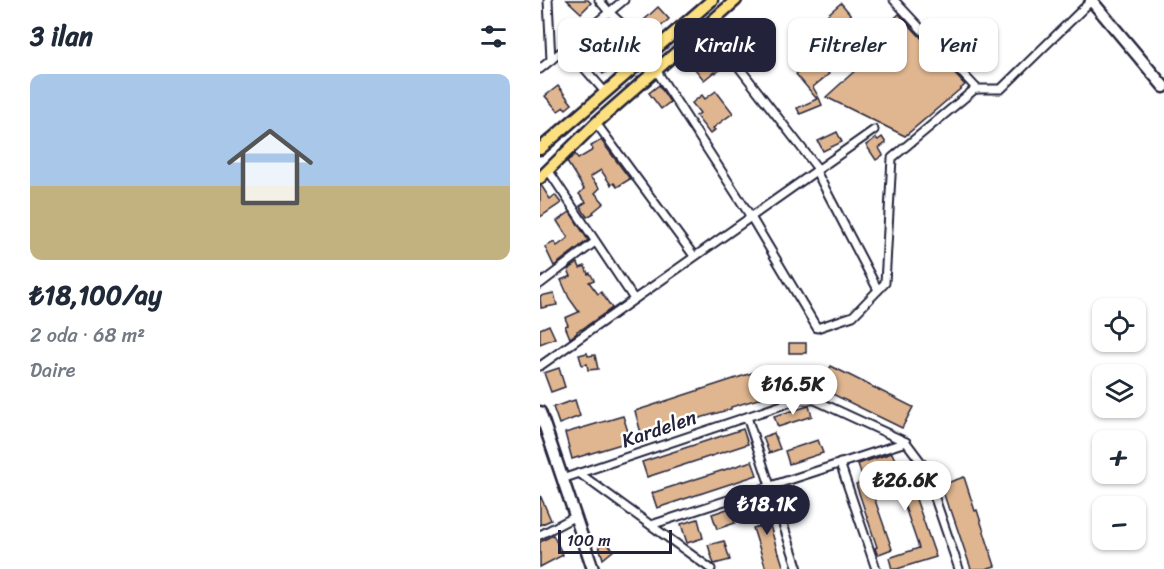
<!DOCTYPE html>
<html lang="tr">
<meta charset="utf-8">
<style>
:root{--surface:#fff;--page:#f2f2f3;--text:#1f2937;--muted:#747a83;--line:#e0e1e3;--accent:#22223b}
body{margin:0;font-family:Sriracha,sans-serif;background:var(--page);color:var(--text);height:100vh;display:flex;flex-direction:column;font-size:22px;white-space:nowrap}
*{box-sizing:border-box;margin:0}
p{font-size:20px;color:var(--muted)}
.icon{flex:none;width:33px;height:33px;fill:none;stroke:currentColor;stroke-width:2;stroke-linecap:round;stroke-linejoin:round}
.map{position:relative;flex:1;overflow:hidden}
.side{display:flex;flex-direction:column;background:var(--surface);width:540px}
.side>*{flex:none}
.guide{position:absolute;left:18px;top:18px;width:516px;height:54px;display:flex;gap:12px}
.fabs{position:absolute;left:552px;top:298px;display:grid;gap:12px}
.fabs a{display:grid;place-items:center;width:54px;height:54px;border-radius:12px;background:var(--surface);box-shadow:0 2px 4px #0004;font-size:30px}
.scale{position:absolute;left:18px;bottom:15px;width:114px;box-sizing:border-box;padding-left:6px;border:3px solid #22223b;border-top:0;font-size:16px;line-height:21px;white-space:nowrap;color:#22223b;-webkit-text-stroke:4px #fff;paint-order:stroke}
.price{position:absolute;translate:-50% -51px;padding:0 14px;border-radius:21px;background:#fff;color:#222;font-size:20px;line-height:39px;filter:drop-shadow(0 2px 3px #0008)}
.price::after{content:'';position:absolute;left:50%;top:36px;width:18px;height:14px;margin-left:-9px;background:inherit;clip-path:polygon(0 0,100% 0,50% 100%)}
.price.current{background:var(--accent);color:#fff}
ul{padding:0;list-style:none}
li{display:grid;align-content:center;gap:12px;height:318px;padding:0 30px}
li+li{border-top:2px solid var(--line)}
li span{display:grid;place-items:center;height:186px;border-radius:12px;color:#555}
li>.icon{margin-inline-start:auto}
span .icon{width:108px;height:108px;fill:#fffc;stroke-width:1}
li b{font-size:26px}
h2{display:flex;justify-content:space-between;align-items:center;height:72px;padding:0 30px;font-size:26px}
.tag{padding:0 21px;border-radius:12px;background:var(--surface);box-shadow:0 2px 4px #0004;font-size:21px;line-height:54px}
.tag.current{background:var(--accent);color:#fff}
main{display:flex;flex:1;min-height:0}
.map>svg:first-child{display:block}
.building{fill:#dfb690;stroke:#22223b;stroke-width:1.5}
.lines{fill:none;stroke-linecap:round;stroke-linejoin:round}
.street-casing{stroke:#22223b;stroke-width:11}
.secondary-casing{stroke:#22223b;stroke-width:15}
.primary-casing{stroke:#22223b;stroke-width:15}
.street{stroke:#fff;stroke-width:7}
.secondary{stroke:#fff;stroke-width:10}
.primary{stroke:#fce080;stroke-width:10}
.labels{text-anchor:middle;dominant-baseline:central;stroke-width:5;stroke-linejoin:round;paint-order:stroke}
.street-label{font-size:20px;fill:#22223b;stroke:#fff}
</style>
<main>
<section class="side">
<h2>3 ilan<svg class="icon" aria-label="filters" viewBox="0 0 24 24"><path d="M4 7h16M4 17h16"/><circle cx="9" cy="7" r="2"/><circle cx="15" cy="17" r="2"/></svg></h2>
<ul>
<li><span style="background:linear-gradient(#a9c7e8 60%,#c2b280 0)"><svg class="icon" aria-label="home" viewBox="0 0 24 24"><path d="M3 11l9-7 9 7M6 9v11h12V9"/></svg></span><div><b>₺18,100/ay</b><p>2 oda · 68 m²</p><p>Daire</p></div></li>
</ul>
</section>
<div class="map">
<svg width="624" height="569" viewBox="0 0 624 569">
<rect width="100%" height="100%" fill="#fff"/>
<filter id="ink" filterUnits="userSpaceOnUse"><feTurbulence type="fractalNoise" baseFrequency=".0167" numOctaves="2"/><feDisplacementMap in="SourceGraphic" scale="12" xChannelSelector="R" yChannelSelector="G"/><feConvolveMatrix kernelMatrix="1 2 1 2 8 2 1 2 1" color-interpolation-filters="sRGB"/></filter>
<g filter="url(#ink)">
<g class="building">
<path d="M27,0H48L51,3L41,13Z"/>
<path d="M301,3L316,21L317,20L322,25L313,34L295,45L300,53L280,64L289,74L273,87L278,96L276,98L256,74L286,50L283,46L288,43L273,27Z"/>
<path d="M118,7L129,19L115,32L104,20Z"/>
<path d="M359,14L425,85L365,136L286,97L340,48L329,36L343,23L346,26Z"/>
<path d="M62,32L88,61L84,65L57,36Z"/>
<path d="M172,43L187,66L175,73L174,72L164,80L155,69L159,66L152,57Z"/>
<path d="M58,54L70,69L63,74L51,59Z"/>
<path d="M119,85L130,102L121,109L109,93Z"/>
<path d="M18,86L32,104L26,109L24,107L18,111L5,96Z"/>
<path d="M176,91L193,113L173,128L175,130L170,134L156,116L160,113L152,103L162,95L165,99Z"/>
<path d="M279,98L282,105L260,114L257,108Z"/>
<path d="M297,132L302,142L283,151L278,141Z"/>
<path d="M342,137L346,143L339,148L343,155L336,160L326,145L336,138L338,140Z"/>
<path d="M61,140L90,179L77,187L74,183L71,185L61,170L50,177L60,188L55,193L64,203L53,212L54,213L47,217L40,206L46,202L39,194L44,189L27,162L35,154L38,159L53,150L51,146Z"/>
<path d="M0,185H1L10,199L15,195L21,203L0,217Z"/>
<path d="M30,212L48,240L14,266L5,247L14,242L17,246L28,238L17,221Z"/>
<path d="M38,263L40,268L45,266L48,274L50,273L54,280L49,282L58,294L61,292L72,308L42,329L37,331V333L30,338L25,326L28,325L25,318L39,312L29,298L21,280L31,276L28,270Z"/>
<path d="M14,293L17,305L1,308L0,296Z"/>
<path d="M9,325L15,338L0,344V329Z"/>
<rect x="249" y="343" width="17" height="10"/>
<path d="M47,353L48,356L55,355L58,369L48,370L47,364L42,365L39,355Z"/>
<path d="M291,366L373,407L362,428L280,388Z"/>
<path d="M19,368L25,387L11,392L4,373Z"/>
<path d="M218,371L225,397L191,407V409L126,428L127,430L102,437L95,411Z"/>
<path d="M35,400L40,416L19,424L13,407Z"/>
<path d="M269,406L272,416L238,427L234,416Z"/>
<path d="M83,416L91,441L32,459L25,433Z"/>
<path d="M203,429L208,444L107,477L102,462Z"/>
<path d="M234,433L240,449L229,453L223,437Z"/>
<path d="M278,440L283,453L249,464L245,451Z"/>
<path d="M352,453L359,469L365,467L396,557L357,569H352L349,558L379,548L351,466L322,476L318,464Z"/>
<path d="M212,461L217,475L117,508L112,493Z"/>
<path d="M424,477L435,511L437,510L455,566L445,569H431L411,510H409L401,485Z"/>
<path d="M328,480L352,549L339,554H337L335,548L337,547L316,484Z"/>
<path d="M0,495L11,520L0,525Z"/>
<path d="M227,496L233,513L227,515L238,553H239L244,569H226L213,528L221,526L213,500Z"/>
<path d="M190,508L195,523L177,529L172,514Z"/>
<path d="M158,519L163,538L147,543L141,524Z"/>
<path d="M13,535L23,555L0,567V542Z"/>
<path d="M64,541L74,550L63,559L59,546Z"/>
<path d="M184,541L190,560L174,564L168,545Z"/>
</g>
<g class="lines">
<g class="street-casing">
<g id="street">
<path d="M8,0L11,60"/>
<path d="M59,0L69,12L112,52"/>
<path d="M354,0L437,89H435"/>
<path d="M26,47L65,92"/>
<path d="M198,66L278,169"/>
<path d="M0,69L84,0"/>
<path d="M116,70L211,217L277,328L313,316L345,283L352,158L435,89H461L552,0"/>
<path d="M56,123L154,256"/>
<path d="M8,170L94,299"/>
<path d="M276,171L338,290"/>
<path d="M0,284L55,242"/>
<path d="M0,366L334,130"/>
<path d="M207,417L258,569"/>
<path d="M300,463L336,569"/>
<path d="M39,473L171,569"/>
<path d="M22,479L257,400H275L366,442L384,466L419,569"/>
<path d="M111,525L366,442"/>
<path d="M0,535L34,517"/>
</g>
</g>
<g class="secondary-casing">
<g id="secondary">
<path d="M551,0L624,87"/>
<path d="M0,412L53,569"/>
</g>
</g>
<g class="primary-casing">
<g id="primary">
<path d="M0,149L172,0"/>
<path d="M0,178L56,123L196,0"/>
</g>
</g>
<use href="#street" class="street"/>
<use href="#secondary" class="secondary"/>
<use href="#primary" class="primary"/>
</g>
</g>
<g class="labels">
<g class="street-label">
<text transform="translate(119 429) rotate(-19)">Kardelen</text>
</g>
</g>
</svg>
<div class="fabs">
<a><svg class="icon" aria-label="locate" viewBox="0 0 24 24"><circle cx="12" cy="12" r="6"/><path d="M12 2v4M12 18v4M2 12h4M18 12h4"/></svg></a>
<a><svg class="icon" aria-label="layers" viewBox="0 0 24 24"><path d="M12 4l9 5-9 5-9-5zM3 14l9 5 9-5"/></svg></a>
<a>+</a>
<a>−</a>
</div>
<div class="scale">100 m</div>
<b class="price" style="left:253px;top:416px">₺16.5K</b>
<b class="price" style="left:365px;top:512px">₺26.6K</b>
<b class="price current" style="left:227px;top:536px">₺18.1K</b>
<div class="guide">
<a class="tag">Satılık</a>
<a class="tag current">Kiralık</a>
<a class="tag">Filtreler</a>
<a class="tag">Yeni</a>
</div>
</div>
</main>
